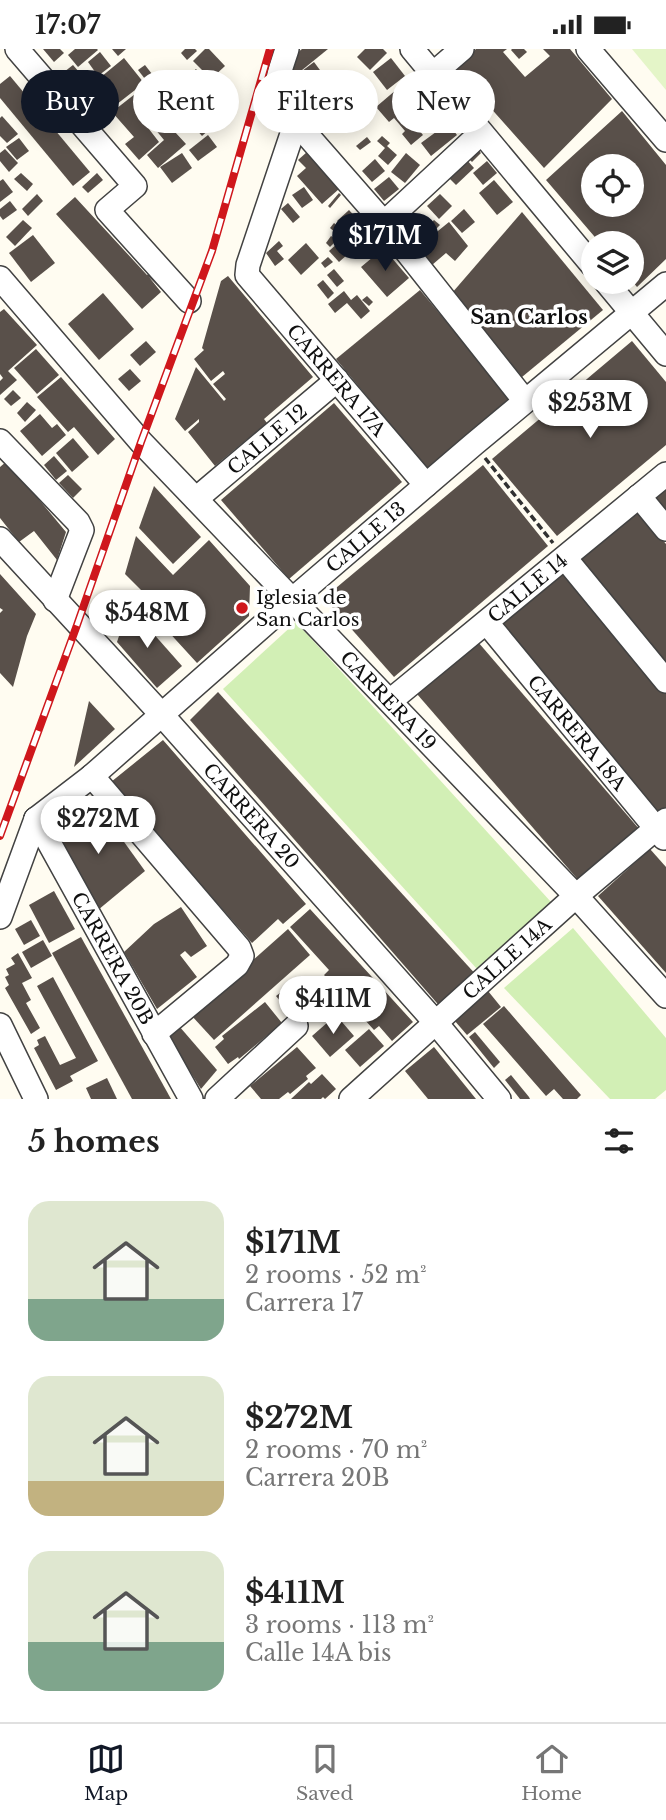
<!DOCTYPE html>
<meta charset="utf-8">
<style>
:root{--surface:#fff;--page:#f2f2f2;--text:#222;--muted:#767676;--line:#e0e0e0;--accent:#111827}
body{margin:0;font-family:"Libre Baskerville",serif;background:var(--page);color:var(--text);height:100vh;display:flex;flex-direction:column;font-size:26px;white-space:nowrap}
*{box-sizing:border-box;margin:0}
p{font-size:23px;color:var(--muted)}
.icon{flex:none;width:38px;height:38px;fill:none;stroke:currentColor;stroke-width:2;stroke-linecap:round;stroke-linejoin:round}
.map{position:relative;height:1050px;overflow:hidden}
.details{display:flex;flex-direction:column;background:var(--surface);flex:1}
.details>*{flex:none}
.top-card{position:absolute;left:21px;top:21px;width:625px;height:63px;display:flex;gap:14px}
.tools{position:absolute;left:581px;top:105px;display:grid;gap:14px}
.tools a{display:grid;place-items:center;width:63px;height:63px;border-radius:50%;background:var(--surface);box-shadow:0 4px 18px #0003;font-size:35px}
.price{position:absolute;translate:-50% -60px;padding:0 16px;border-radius:24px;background:#fff;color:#222;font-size:23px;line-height:46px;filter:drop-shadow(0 2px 4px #0008)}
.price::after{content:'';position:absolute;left:50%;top:42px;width:21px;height:16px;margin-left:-10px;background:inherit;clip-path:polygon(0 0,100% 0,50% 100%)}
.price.selected{background:var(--accent);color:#fff}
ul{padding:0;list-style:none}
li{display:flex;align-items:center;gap:21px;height:175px;padding:0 28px}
li span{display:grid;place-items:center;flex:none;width:196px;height:140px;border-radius:21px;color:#555}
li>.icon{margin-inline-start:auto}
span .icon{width:84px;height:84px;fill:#fffc;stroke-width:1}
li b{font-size:30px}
h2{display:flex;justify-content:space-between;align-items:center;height:84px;padding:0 28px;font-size:30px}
.chip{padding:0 24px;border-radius:32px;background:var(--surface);box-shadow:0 4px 18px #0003;font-size:24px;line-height:63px}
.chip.selected{background:var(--accent);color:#fff}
.status{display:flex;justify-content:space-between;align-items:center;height:49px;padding:0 35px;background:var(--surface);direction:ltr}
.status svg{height:19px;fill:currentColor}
.dock{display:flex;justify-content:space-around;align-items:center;height:98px;border-top:2px solid var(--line);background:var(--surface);font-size:19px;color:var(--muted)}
.dock a{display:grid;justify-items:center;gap:4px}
.dock .selected{color:var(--accent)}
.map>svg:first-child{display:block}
.green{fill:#d2efb5}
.pitch{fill:#e4f5c8}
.building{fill:#59504a;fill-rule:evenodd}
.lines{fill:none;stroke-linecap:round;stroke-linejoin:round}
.minor-casing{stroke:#424242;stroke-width:26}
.path{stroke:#313131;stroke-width:3.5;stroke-dasharray:7 3.5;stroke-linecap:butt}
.minor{stroke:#fff;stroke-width:23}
.rail-casing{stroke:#cf171c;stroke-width:8}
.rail{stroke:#fff;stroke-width:5;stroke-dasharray:16;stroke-linecap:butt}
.poi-dot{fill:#cf171c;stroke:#fff;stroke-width:2.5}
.labels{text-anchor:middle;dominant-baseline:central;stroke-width:7;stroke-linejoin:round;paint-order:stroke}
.street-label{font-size:19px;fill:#0f0f0f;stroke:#fff}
.poi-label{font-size:19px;fill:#0f0f0f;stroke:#fff;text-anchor:start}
.neighbourhood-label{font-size:21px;font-weight:bold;fill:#0f0f0f;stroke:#fff}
</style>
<div class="status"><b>17:07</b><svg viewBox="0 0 49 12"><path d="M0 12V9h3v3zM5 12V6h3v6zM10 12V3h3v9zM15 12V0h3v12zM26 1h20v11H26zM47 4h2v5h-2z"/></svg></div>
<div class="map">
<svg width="666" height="1050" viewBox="0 0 666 1050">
<rect width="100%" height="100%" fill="#fffcf1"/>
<g class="green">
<path d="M296,573L551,853L477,920L223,640Z"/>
<path d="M573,879L666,989V1041L655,1050H610L504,939Z"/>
</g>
<path class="pitch" d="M632,0H666V41Z"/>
<g class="building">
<path d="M43,0H60L64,4L54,13Z"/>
<path d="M75,0H97L98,1L78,18L68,6Z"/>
<path d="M112,0H126L118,7Z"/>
<path d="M185,0H195L197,2L187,11L181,4Z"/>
<path d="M205,0H209L225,17L211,30L193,12Z"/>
<path d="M302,0H328L296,26L286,13Z"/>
<path d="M365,0H383L387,4L370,21L357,8Z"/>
<path d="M476,0H507L503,3L525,28L550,7L543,0H570L612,50L544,119L455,19Z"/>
<path d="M512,0H524L527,3L519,10L511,1Z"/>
<path d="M100,3L111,17L98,27L88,13Z"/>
<path d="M124,9L144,34L112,59L102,47L94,54L84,42Z"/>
<path d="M391,9L405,27L387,41L373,23Z"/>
<path d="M314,13L337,44L325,53L302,22Z"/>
<path d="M73,16L85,30L77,37L64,23Z"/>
<path d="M145,16L152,25L145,30L138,21Z"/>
<path d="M196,20L205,31L168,62L159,52Z"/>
<path d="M166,25L174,35L154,53L145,43Z"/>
<path d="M10,27L90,123L73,137L0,49V35Z"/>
<path d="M410,29L443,68L426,83L417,72L414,75L423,86L411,96L402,85L405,82L394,69L389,73L376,58Z"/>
<path d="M211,30L220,41L185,71L176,60Z"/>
<path d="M33,36L47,51L41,56L27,41Z"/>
<path d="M135,45L140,51L143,48L157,63L153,66L143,54L135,62L159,93L139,111L125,95L134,88L112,63Z"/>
<path d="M217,48L230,62L202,87L189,72Z"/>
<path d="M346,60L354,70L339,84L330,73Z"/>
<path d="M622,62L666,116V210L637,238L632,232V194H600L546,131ZM593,117H632V156H593Z"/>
<path d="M2,67L18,85L7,94L0,87V69Z"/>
<path d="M444,69L457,86L431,107L421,94L440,80L436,75Z"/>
<path d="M164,71L186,95L158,119L147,106L164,91L155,80Z"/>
<path d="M208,86L217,98L198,112L189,101Z"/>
<path d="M382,87L390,94L387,97L397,106L388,116L378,107L385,99L377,92Z"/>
<path d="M367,88L371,93L360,101L356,97Z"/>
<path d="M19,89L29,102L17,111L6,98Z"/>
<path d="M5,100L18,114L9,123L0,112V104Z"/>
<path d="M477,100L481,104L472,113L468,109Z"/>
<path d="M307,103L339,140L322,155L297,127L306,119L298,111Z"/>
<path d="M182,104L192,119L172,134L160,118Z"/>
<path d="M406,104L420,116L405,134L391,123Z"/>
<path d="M375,110L385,122L372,133L362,122Z"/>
<path d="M466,110L474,119L456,136L447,127Z"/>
<path d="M487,112L497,124L483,136L473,124Z"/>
<path d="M21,124L33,135L27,142L14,130Z"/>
<path d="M97,124L103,131L88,144L82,138Z"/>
<path d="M389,128L399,140L384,152L374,140Z"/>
<path d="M3,130L13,143L0,153V132Z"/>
<path d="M494,131L513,153L497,166L479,144Z"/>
<path d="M304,138L313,151L302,159L292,146Z"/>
<path d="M339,144L341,146L330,159L328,157Z"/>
<path d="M37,145L43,152L28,167L22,160Z"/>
<path d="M440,145L452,157L439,170L427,157Z"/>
<path d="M75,148L147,226L154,220L167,233L161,240L149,228L161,243L142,260L56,165Z"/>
<path d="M10,152L17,161L3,171L0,167V160Z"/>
<path d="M288,154L300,168L293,174L281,160Z"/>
<path d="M464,160L475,173L462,184L451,172Z"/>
<path d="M349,161L381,196L370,207L337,172Z"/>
<path d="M522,163L603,261L522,328L452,244Z"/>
<path d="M23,171L32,179L15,197L6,188Z"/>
<path d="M434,171L440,176L435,181L429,176Z"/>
<path d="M449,173L468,197L455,212L446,204L432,216L417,199Z"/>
<path d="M334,174L340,179L336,184L330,179Z"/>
<path d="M33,186L55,214L31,233L9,204Z"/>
<path d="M416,186L423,193L419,197L412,190Z"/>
<path d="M331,187L337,191L330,198L326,194Z"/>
<path d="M279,192L283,197L277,202L284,210L275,217L266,204Z"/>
<path d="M306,194L319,209L301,226L288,211Z"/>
<path d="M338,194L348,205L339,213L329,202Z"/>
<path d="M385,201L409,229L387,248L361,218L373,208L375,210Z"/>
<path d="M328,208L333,213L325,219L321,214Z"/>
<path d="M334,220L344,232L337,238L327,226Z"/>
<path d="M228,227L313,328L264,370L267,374L215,417L188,383L199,373V370L185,382L175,370L196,318L224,352L226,350L213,335L225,325L223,322L211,332L194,310L204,301L202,299L221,232Z"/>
<path d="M323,231L334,244L328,250L317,236Z"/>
<path d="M420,241L511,350L427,420L336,310Z"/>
<path d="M344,242L351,251L357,246L370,262L361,270L347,254L335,264L328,255Z"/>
<path d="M103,244L134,280L99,311L68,275Z"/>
<path d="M367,247L373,253L369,257L362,251Z"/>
<path d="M4,260L37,296L8,322L17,331L0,346V332L3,329L0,325V263Z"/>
<path d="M146,292L156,303L140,317L130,306Z"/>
<path d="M632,292L666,333V396L557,487L492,410Z"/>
<path d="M36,300L59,326L37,345L14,319Z"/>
<path d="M130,320L141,332L129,342L118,330Z"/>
<path d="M61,328L115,390L98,406L74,378L68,383L37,348Z"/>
<path d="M13,341L21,349L11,357L4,350Z"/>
<path d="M27,353L36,361L25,373L17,364Z"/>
<path d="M334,354L402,433L289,530L221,451Z"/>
<path d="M40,365L52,379L57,375L66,386L42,407L20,382Z"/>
<path d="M73,389L89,408L72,423L56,404Z"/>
<path d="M54,407L67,422L56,431L44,416Z"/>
<path d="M7,412L66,483L57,511L34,482L19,493L0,469V418Z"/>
<path d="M483,416L548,497L394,628L324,549Z"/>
<path d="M68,426L82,440L73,449L59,434Z"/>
<path d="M666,434V464L651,446Z"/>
<path d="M154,437L201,488L173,515L139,479Z"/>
<path d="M636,460L666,495V623L573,511Z"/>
<path d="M136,487L173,526L209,491L250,537L249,567L197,614L144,556L149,549L125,525Z"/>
<path d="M561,520L666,645V758L659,764L498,573Z"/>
<path d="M0,525L36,565L27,587L13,638L0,624V564L3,561L0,559Z"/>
<path d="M129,557L182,617L157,639L117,593Z"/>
<path d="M478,593L640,781L580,833L417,645Z"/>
<path d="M218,643L479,929L443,961L190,671Z"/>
<path d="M89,652L115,680L74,718Z"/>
<path d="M163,691L306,855L283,875L278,870L252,894L111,733Z"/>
<path d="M96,754L145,822L98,861L53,786Z"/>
<path d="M650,800L666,818V924L598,847Z"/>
<path d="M54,842L75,880L49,894L29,856Z"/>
<path d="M181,858L207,897L191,908L185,902L180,906L197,928L157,960L124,903L154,875Z"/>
<path d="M310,860L413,973L392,992L379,977L374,981L324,926L329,921L290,878Z"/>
<path d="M31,871L40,887L24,896L15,880Z"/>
<path d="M288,880L310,906L214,991L191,966Z"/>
<path d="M81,888L171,1050H132L52,904Z"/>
<path d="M43,891L52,907L31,919L22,903Z"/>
<path d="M18,904L32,929L22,934L31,951L26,954L40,979L31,985L5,939L9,936L5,928L9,926L6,920L15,915L11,909Z"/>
<path d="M53,928L98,1012L70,1027L73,1032L56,1041L34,999L39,996L37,991L45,987L60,1016L76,1009L37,937Z"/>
<path d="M289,937L301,953L289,963L276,947Z"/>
<path d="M488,942L501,958L467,986L454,971Z"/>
<path d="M265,953L282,974L239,1010L238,1008L228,1015L215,998L224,990L222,987Z"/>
<path d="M504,957L581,1046L577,1050H563L554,1040L546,1047L483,975Z"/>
<path d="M336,966L354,987L330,1008L312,987Z"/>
<path d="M179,977L217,1021L201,1040L168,988Z"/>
<path d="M369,980L384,997L360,1018L345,1001Z"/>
<path d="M475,983L500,1013L494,1019L469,988Z"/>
<path d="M297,998L316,1019L306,1027L308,1030L290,1045L288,1043L279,1050H261L250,1037Z"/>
<path d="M434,998L476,1050H428L405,1022Z"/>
<path d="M322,1025L336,1040L325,1050L323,1048L321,1050H291L309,1033L311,1035Z"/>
<path d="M511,1026L529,1048L530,1050H520L505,1031Z"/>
<path d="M107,1029L117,1050H91L86,1039Z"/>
</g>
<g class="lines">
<g class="minor-casing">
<g id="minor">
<path d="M17,0L135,137L107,161L189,252"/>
<path d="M287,0C282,17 271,40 280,55L384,174L525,352"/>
<path d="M412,0L593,217"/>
<path d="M588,0L666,91"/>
<path d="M433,25L462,0"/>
<path id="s1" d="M296,73L248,216L247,226L426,436"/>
<path d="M384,174L481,84"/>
<path id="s2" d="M0,229L141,393L576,847L666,947"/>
<path d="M606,233L666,305"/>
<path d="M0,392L78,473L82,481L55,551"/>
<path d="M639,447L666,480"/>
<path id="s3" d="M196,450L337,331"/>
<path id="s4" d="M0,490L162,666L436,974L499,1050"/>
<path d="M565,509L666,632"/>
<path id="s5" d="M487,574L664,789"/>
<path id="s6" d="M390,652L666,425"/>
<path d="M92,727L239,899L242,907L237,916L154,985"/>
<path id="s7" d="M36,770L92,727L292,551L474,395L666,235"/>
<path id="s8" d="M36,770L191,1050"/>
<path d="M0,868L36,770"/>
<path d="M0,976L36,1050"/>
<path d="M217,1050L296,977"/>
<path id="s9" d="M351,1050L576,847L666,771"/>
</g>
</g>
<path class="path" d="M485,409L553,494"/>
<use href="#minor" class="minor"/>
<g class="rail-casing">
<path id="rail" d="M0,787L77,576L141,393L212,202L270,0"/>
</g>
<use href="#rail" class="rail"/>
</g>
<circle class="poi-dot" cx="242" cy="559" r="7"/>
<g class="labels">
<g class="street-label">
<text stroke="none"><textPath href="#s1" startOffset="299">CARRERA 17A</textPath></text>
<text stroke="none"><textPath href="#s3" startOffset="93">CALLE 12</textPath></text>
<text stroke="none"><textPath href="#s7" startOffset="434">CALLE 13</textPath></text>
<text stroke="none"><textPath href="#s6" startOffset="178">CALLE 14</textPath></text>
<text stroke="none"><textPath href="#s2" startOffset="574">CARRERA 19</textPath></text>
<text stroke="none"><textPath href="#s5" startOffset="142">CARRERA 18A</textPath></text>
<text stroke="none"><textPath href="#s4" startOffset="374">CARRERA 20</textPath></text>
<text stroke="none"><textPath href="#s9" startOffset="210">CALLE 14A</textPath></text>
<text stroke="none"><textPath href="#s8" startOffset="159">CARRERA 20B</textPath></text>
</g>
<g class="poi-label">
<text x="256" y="548">Iglesia de<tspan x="256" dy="22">San Carlos</tspan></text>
</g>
<g class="neighbourhood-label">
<text x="529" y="268">San Carlos</text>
</g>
</g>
</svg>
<div class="tools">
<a><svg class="icon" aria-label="locate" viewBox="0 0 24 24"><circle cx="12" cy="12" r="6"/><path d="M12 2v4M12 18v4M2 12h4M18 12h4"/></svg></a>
<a><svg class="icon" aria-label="layers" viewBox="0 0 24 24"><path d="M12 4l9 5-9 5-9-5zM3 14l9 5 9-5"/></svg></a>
</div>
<b class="price selected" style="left:385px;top:224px">$171M</b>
<b class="price" style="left:590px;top:391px">$253M</b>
<b class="price" style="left:147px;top:601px">$548M</b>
<b class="price" style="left:98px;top:807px">$272M</b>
<b class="price" style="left:333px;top:987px">$411M</b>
<div class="top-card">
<a class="chip selected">Buy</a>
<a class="chip">Rent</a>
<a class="chip">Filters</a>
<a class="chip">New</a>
</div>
</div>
<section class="details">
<h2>5 homes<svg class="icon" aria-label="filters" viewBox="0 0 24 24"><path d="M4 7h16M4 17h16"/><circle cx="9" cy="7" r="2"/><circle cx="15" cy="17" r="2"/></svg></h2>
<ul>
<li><span style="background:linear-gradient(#dfe7d0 70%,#7fa58c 0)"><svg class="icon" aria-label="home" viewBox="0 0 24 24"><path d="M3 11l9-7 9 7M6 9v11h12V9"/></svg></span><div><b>$171M</b><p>2 rooms · 52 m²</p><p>Carrera 17</p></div></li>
<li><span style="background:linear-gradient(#dfe7d0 75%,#c2b280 0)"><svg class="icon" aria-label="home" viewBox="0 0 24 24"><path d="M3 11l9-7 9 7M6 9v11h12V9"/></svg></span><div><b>$272M</b><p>2 rooms · 70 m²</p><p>Carrera 20B</p></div></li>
<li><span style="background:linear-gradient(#dfe7d0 65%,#7fa58c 0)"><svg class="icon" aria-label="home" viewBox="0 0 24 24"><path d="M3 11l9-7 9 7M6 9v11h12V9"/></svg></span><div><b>$411M</b><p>3 rooms · 113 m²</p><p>Calle 14A bis</p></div></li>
</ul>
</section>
<nav class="dock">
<a class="selected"><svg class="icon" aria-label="map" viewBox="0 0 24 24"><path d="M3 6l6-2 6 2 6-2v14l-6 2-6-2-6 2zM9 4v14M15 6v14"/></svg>Map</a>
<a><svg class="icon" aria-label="saved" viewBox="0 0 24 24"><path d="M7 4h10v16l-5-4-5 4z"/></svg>Saved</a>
<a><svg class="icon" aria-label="home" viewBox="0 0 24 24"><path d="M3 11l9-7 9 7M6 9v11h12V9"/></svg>Home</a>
</nav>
